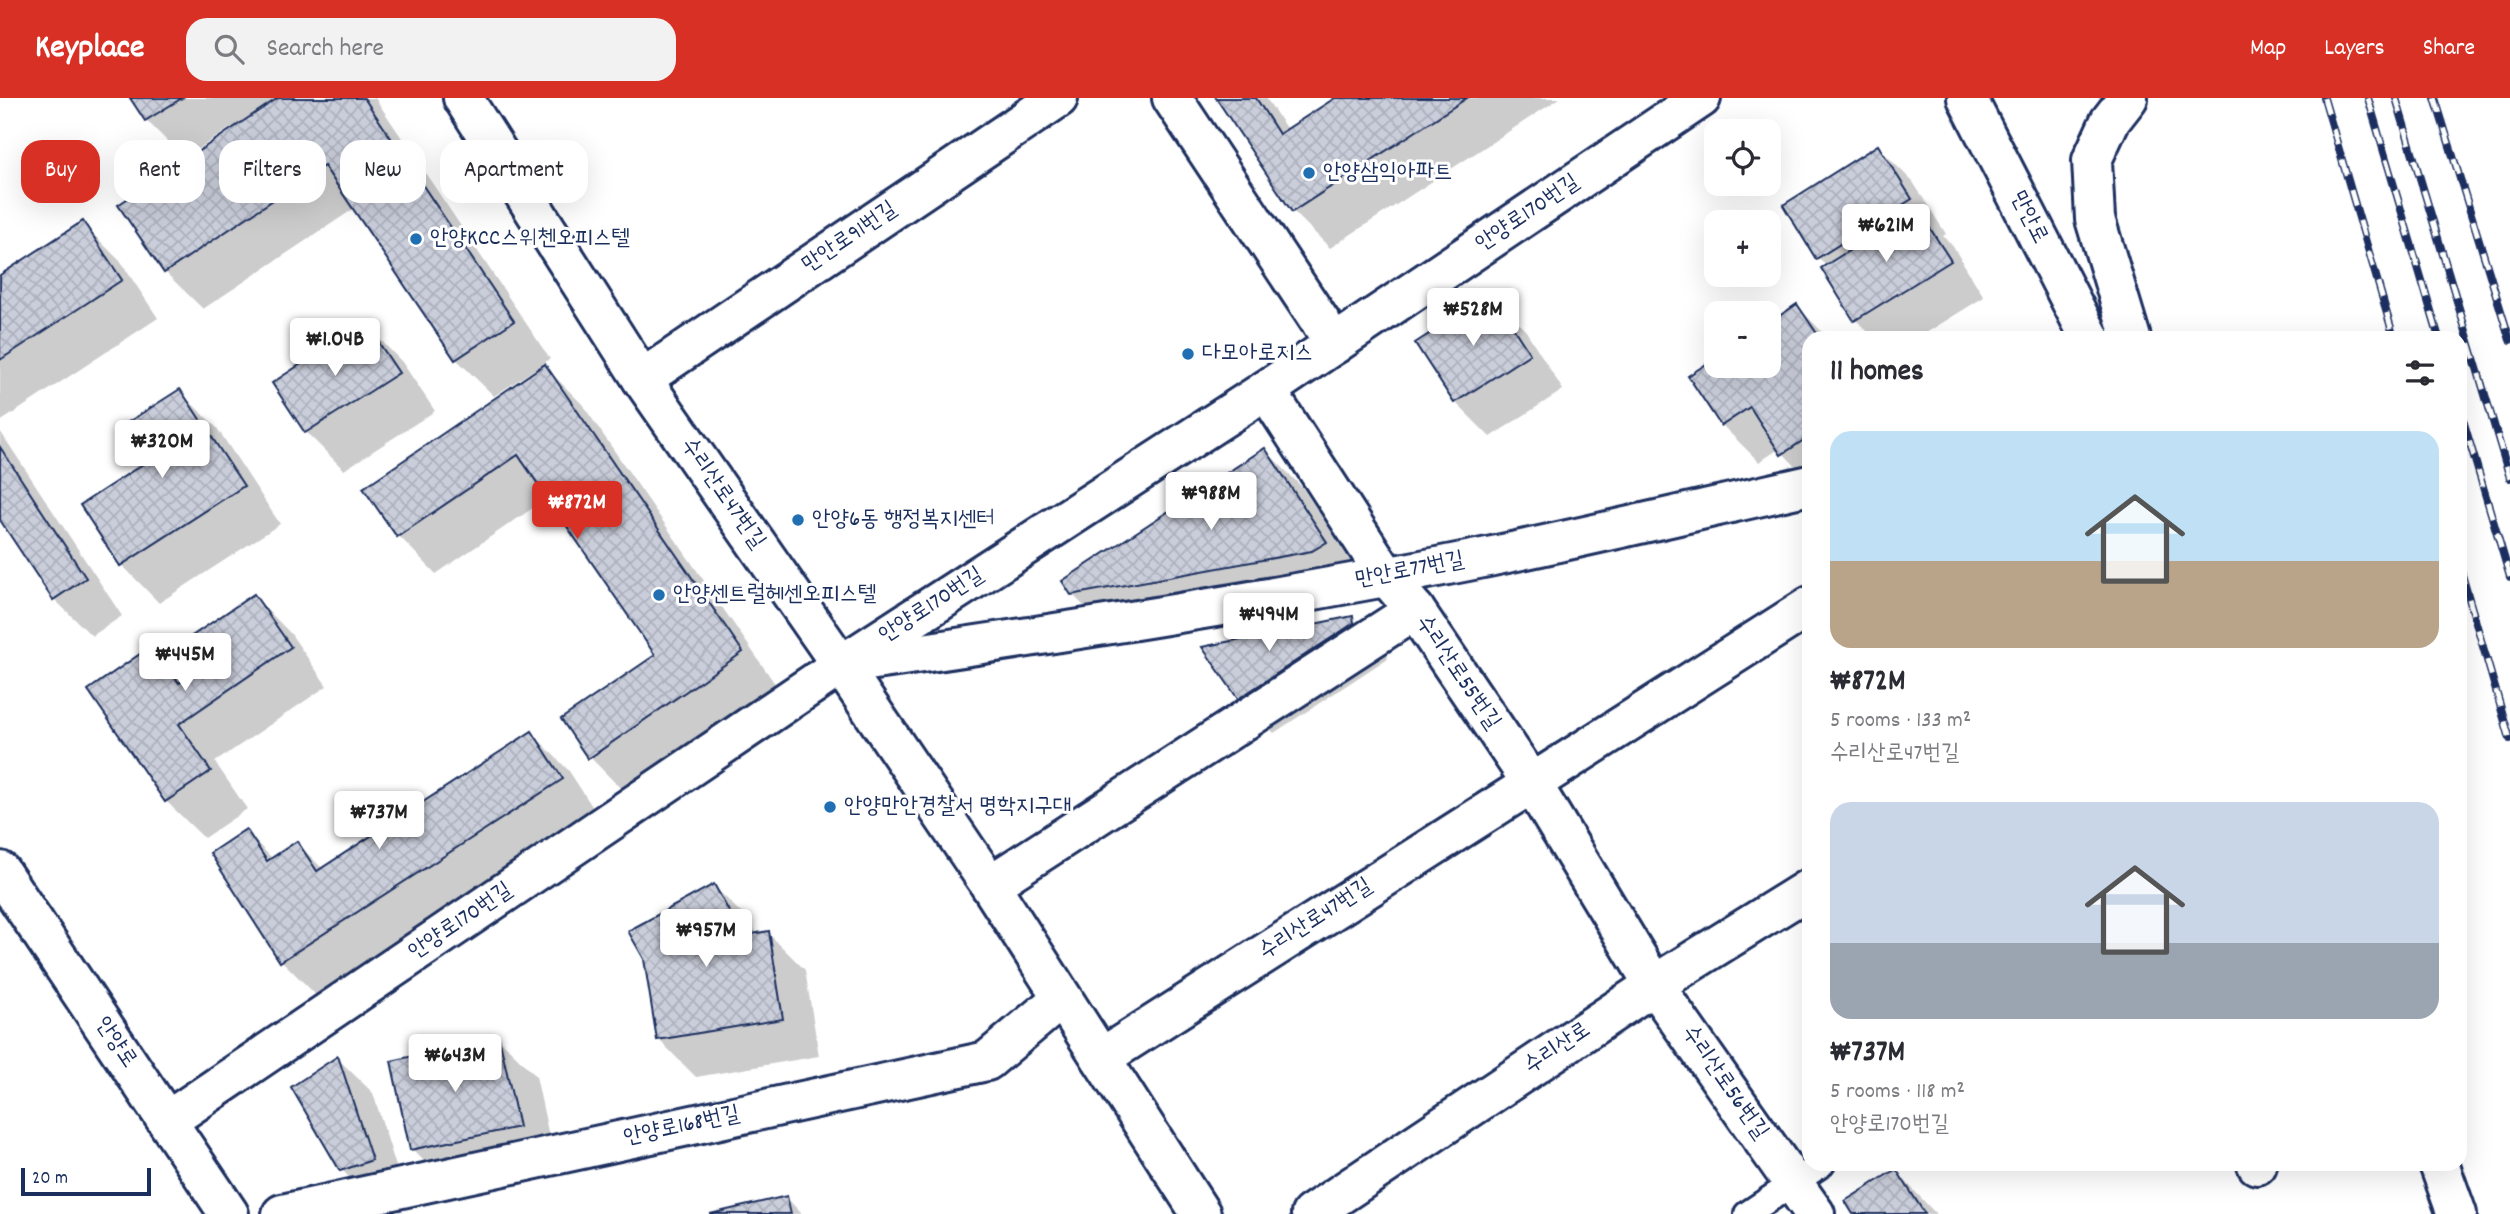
<!DOCTYPE html>
<meta charset="utf-8">
<style>
:root{--surface:#fff;--page:#f2f2f3;--text:#2b2b33;--muted:#7c7c81;--accent:#d93025}
body{margin:0;font-family:Dekko,"Poor Story",sans-serif;background:var(--page);color:var(--text);height:100vh;display:flex;flex-direction:column;font-size:26px;white-space:nowrap}
*{box-sizing:border-box;margin:0}
p{font-size:23px;color:var(--muted)}
.icon{flex:none;width:38px;height:38px;fill:none;stroke:currentColor;stroke-width:2;stroke-linecap:round;stroke-linejoin:round}
.map{position:relative;flex:1;overflow:hidden}
.panel{position:absolute;left:1802px;top:233px;width:665px;height:840px;display:flex;flex-direction:column;background:var(--surface);border-radius:21px;box-shadow:0 7px 28px #0002}
.panel>*{flex:none}
.hud{position:absolute;left:21px;top:42px;width:665px;height:63px;display:flex;gap:14px}
.buttons{position:absolute;left:1704px;top:21px;display:grid;gap:14px}
.buttons a{display:grid;place-items:center;width:77px;height:77px;border-radius:14px;background:var(--surface);box-shadow:0 7px 28px #0002;font-size:35px}
.scale{position:absolute;left:21px;bottom:18px;width:130px;box-sizing:border-box;padding-left:7px;border:4px solid #1b2f5e;border-top:0;font-size:19px;line-height:24px;white-space:nowrap;color:#1b2f5e;-webkit-text-stroke:5px #fff;paint-order:stroke}
.price{position:absolute;translate:-50% -60px;padding:0 16px;border-radius:7px;background:#fff;color:#222;font-size:23px;line-height:46px;filter:drop-shadow(0 2px 4px #0008)}
.price::after{content:'';position:absolute;left:50%;top:42px;width:21px;height:16px;margin-left:-10px;background:inherit;clip-path:polygon(0 0,100% 0,50% 100%)}
.price.current{background:var(--accent);color:#fff}
ul{padding:0;list-style:none}
li{display:grid;align-content:center;gap:14px;height:371px;padding:0 28px}
li span{display:grid;place-items:center;height:217px;border-radius:21px;color:#555}
li>.icon{margin-inline-start:auto}
span .icon{width:126px;height:126px;fill:#fffc;stroke-width:1}
li b{font-size:30px}
h2{display:flex;justify-content:space-between;align-items:center;height:84px;padding:0 28px;font-size:30px}
.pill{padding:0 24px;border-radius:21px;background:var(--surface);box-shadow:0 7px 28px #0002;font-size:24px;line-height:63px}
.pill.current{background:var(--accent);color:#fff}
header{display:flex;align-items:center;gap:42px;box-sizing:border-box;height:98px;padding:0 35px;background:var(--accent);color:#fff}
header strong{font-size:33px}
nav{display:flex;gap:38px;margin-inline-start:auto;font-size:24px}
.search{width:490px;height:63px;background:var(--page);display:flex;align-items:center;gap:18px;box-sizing:border-box;padding:0 24px;border-radius:21px;color:var(--muted);font-size:26px}
.map>svg:first-child{display:block}
.shadow{fill:#0003}
.building{fill:url(#building-cross-hatch);stroke:#1b2f5e;stroke-width:2}
.lines{fill:none;stroke-linecap:round;stroke-linejoin:round}
.service-casing{stroke:#1b2f5e;stroke-width:30}
.minor-casing{stroke:#1b2f5e;stroke-width:44}
.tertiary-casing{stroke:#1b2f5e;stroke-width:44}
.service{stroke:#fff;stroke-width:24}
.minor{stroke:#fff;stroke-width:38}
.tertiary{stroke:#fff;stroke-width:38}
.rail-casing{stroke:#1b2f5e;stroke-width:8}
.rail{stroke:#fff;stroke-width:5;stroke-dasharray:16;stroke-linecap:butt}
.poi-dot{fill:#1f6fb2;stroke:#fff;stroke-width:2.5}
.labels{text-anchor:middle;dominant-baseline:central;stroke-width:6;stroke-linejoin:round;paint-order:stroke}
.poi-label{font-size:23px;fill:#1b2f5e;stroke:#fff;text-anchor:start}
.street-label{font-size:23px;fill:#1b2f5e;stroke:#fff}
</style>
<header>
<strong>Keyplace</strong>
<div class="search"><svg class="icon" aria-label="search" viewBox="0 0 24 24"><circle cx="10" cy="10" r="6"/><path d="M15 15l6 6"/></svg>Search here</div>
<nav><a>Map</a><a>Layers</a><a>Share</a></nav>
</header>
<div class="map">
<svg width="2510" height="1116" viewBox="0 0 2510 1116">
<defs>
<pattern id="building-cross-hatch" width="8" height="8" patternUnits="userSpaceOnUse" patternTransform="scale(1.75)"><rect width="8" height="8" fill="#caceda"/><path d="M0 0l8 8M0 8l8-8" fill="none" stroke="#adb1be"/></pattern>
</defs>
<rect width="100%" height="100%" fill="#fff"/>
<filter id="ink" filterUnits="userSpaceOnUse"><feTurbulence type="fractalNoise" baseFrequency=".0143" numOctaves="2"/><feDisplacementMap in="SourceGraphic" scale="14" xChannelSelector="R" yChannelSelector="G"/><feConvolveMatrix kernelMatrix="1 2 1 2 8 2 1 2 1" color-interpolation-filters="sRGB"/></filter>
<g filter="url(#ink)">
<g class="shadow">
<path d="M132,0H375L550,261L542,266L582,306L780,593L627,697L590,659L658,558L549,399L436,476L399,438L366,391L537,274L535,271L494,298L456,261L355,110L203,211L165,174L234,32L232,29L184,60L146,22Z"/>
<path d="M1218,0H1266L1288,33L1338,0H1560L1330,150L1293,113Z"/>
<path d="M1878,49L1913,84L1946,136L1943,138L1952,147L1984,199L1918,240H1874L1856,222L1827,168L1818,159Z"/>
<path d="M82,125L120,163L158,220L0,324V179Z"/>
<path d="M1491,198L1526,233L1563,292L1490,339L1455,304Z"/>
<path d="M1797,208L1828,240H1810V383L1779,351L1759,364L1722,327L1691,279L1717,268H1769Z"/>
<path d="M365,226L402,264L435,313L344,372L306,334L274,285Z"/>
<path d="M179,293L217,330L280,426L159,505L122,467L82,407L148,365Z"/>
<path d="M0,333L122,518L92,538L54,501L0,419Z"/>
<path d="M1265,352L1302,389L1362,481L1109,533L1072,496Z"/>
<path d="M254,498L291,536L327,588L215,664L247,711L204,740L166,703L153,549L186,583L206,569Z"/>
<path d="M1352,520L1387,555L1388,560L1274,635L1239,600L1205,550Z"/>
<path d="M532,635L569,673L599,719L319,900L282,863L246,734L273,761L297,745L323,771Z"/>
<path d="M714,788L751,825L757,837L768,835L805,872L819,958L696,979L659,942Z"/>
<path d="M499,941L536,978L555,1066L449,1088L412,1051Z"/>
<path d="M338,961L373,995L405,1097L377,1107L342,1072Z"/>
<path d="M1896,1073L1936,1116H1855Z"/>
<path d="M787,1100L802,1116H718Z"/>
</g>
<g class="building">
<path d="M130,0H182L145,23Z"/>
<path d="M278,0H364L514,223L455,262L324,68L164,175L118,107Z"/>
<path d="M1216,0H1256L1279,36L1335,0H1467L1292,114Z"/>
<path d="M1878,47L1912,101L1816,161L1783,107Z"/>
<path d="M1917,110L1951,163L1854,223L1821,170Z"/>
<path d="M83,123L122,182L0,262V177Z"/>
<path d="M1491,196L1530,256L1454,305L1415,245Z"/>
<path d="M1797,206L1820,240H1810V338L1781,357L1750,309L1721,328L1688,278L1717,259V268H1769V225Z"/>
<path d="M365,224L399,275L305,335L272,285Z"/>
<path d="M545,266L743,554L588,661L561,621L655,557L518,357L397,439L363,390Z"/>
<path d="M180,291L244,388L120,468L80,407L146,364L122,328Z"/>
<path d="M0,349L86,480L53,502L0,422Z"/>
<path d="M1265,350L1327,444L1312,453L1071,497L1062,483Z"/>
<path d="M254,496L291,549L179,626L211,673L165,704L88,592L153,547L179,585L204,568L186,542Z"/>
<path d="M1353,518L1354,525L1238,601L1202,549Z"/>
<path d="M532,633L563,681L280,864L210,755L246,731L267,763L297,743L317,773Z"/>
<path d="M714,786L731,817L735,839L769,833L783,921L657,942L644,861L628,833Z"/>
<path d="M499,939L519,1029L410,1052L391,963Z"/>
<path d="M338,958L372,1062L340,1073L291,989Z"/>
<path d="M1896,1071L1925,1116H1853L1845,1103Z"/>
<path d="M787,1098L791,1116H710Z"/>
</g>
<g class="lines">
<g class="service-casing">
<path id="service" d="M1747,1116L1822,1066"/>
</g>
<g class="minor-casing">
<g id="minor">
<path d="M463,0L642,281L841,567L990,787L1201,1116"/>
<path d="M1172,0L1335,246"/>
<path d="M642,281L1058,0"/>
<path d="M1266,292L1387,479L1415,512L1531,684L1654,887L1815,1116"/>
<path d="M855,565C1067,534 1279,501 1488,459C1596,437 1703,411 1810,387"/>
<path d="M990,787L1415,512"/>
<path d="M1101,960L1810,508"/>
<path d="M167,1023L841,567L1266,292L1701,0"/>
<path d="M2257,1066V1067"/>
<path d="M282,1116L987,963L1062,900"/>
</g>
</g>
<g class="tertiary-casing">
<g id="tertiary">
<path d="M1967,0L2090,240"/>
<path d="M2128,0L2110,23L2092,62L2095,121L2131,240"/>
<path d="M0,773L229,1116"/>
<path d="M2439,1066L2457,1116"/>
<path d="M1311,1116L1654,887L1810,790"/>
</g>
</g>
<use href="#service" class="service"/>
<use href="#minor" class="minor"/>
<use href="#tertiary" class="tertiary"/>
<g class="rail-casing">
<g id="rail">
<path d="M2324,0L2394,240"/>
<path d="M2368,0L2439,240"/>
<path d="M2396,0L2510,380"/>
<path d="M2435,0L2510,242"/>
<path d="M2460,312L2510,479"/>
<path d="M2460,470L2510,641"/>
</g>
</g>
<use href="#rail" class="rail"/>
</g>
</g>
<g class="poi-dot">
<circle cx="1309" cy="75" r="7"/>
<circle cx="416" cy="141" r="7"/>
<circle cx="1188" cy="256" r="7"/>
<circle cx="798" cy="422" r="7"/>
<circle cx="659" cy="497" r="7"/>
<circle cx="830" cy="709" r="7"/>
</g>
<g class="labels">
<g class="poi-label">
<text x="1323" y="75">안양삼익아파트</text>
<text x="430" y="141">안양KCC스위첸오피스텔</text>
<text x="1202" y="256">다모아로지스</text>
<text x="812" y="422">안양6동 행정복지센터</text>
<text x="673" y="497">안양센트럴헤센오피스텔</text>
<text x="844" y="709">안양만안경찰서 명학지구대</text>
</g>
<g class="street-label">
<text transform="translate(1528 116) rotate(-34)">안양로170번길</text>
<text transform="translate(2028 120) rotate(63)">만안로</text>
<text transform="translate(850 140) rotate(-34)">만안로91번길</text>
<text transform="translate(722 396) rotate(55)">수리산로47번길</text>
<text transform="translate(1410 473) rotate(-11)">만안로77번길</text>
<text transform="translate(932 508) rotate(-33)">안양로170번길</text>
<text transform="translate(1457 575) rotate(56)">수리산로55번길</text>
<text transform="translate(1316 822) rotate(-33)">수리산로47번길</text>
<text transform="translate(461 824) rotate(-34)">안양로170번길</text>
<text transform="translate(115 945) rotate(56)">안양로</text>
<text transform="translate(1558 951) rotate(-34)">수리산로</text>
<text transform="translate(1724 985) rotate(55)">수리산로56번길</text>
<text transform="translate(682 1029) rotate(-12)">안양로168번길</text>
</g>
</g>
</svg>
<div class="buttons">
<a><svg class="icon" aria-label="locate" viewBox="0 0 24 24"><circle cx="12" cy="12" r="6"/><path d="M12 2v4M12 18v4M2 12h4M18 12h4"/></svg></a>
<a>+</a>
<a>−</a>
</div>
<div class="scale">20 m</div>
<b class="price" style="left:1886px;top:166px">₩621M</b>
<b class="price" style="left:1473px;top:250px">₩528M</b>
<b class="price" style="left:335px;top:280px">₩1.04B</b>
<b class="price" style="left:162px;top:382px">₩320M</b>
<b class="price" style="left:1211px;top:434px">₩988M</b>
<b class="price current" style="left:577px;top:443px">₩872M</b>
<b class="price" style="left:1269px;top:555px">₩494M</b>
<b class="price" style="left:185px;top:595px">₩445M</b>
<b class="price" style="left:379px;top:753px">₩737M</b>
<b class="price" style="left:706px;top:871px">₩957M</b>
<b class="price" style="left:455px;top:996px">₩643M</b>
<div class="hud">
<a class="pill current">Buy</a>
<a class="pill">Rent</a>
<a class="pill">Filters</a>
<a class="pill">New</a>
<a class="pill">Apartment</a>
</div>
<section class="panel">
<h2>11 homes<svg class="icon" aria-label="filters" viewBox="0 0 24 24"><path d="M4 7h16M4 17h16"/><circle cx="9" cy="7" r="2"/><circle cx="15" cy="17" r="2"/></svg></h2>
<ul>
<li><span style="background:linear-gradient(#bfe0f5 60%,#b9a48a 0)"><svg class="icon" aria-label="home" viewBox="0 0 24 24"><path d="M3 11l9-7 9 7M6 9v11h12V9"/></svg></span><div><b>₩872M</b><p>5 rooms · 133 m²</p><p>수리산로47번길</p></div></li>
<li><span style="background:linear-gradient(#c9d6e8 65%,#9aa5b1 0)"><svg class="icon" aria-label="home" viewBox="0 0 24 24"><path d="M3 11l9-7 9 7M6 9v11h12V9"/></svg></span><div><b>₩737M</b><p>5 rooms · 118 m²</p><p>안양로170번길</p></div></li>
</ul>
</section>
</div>
